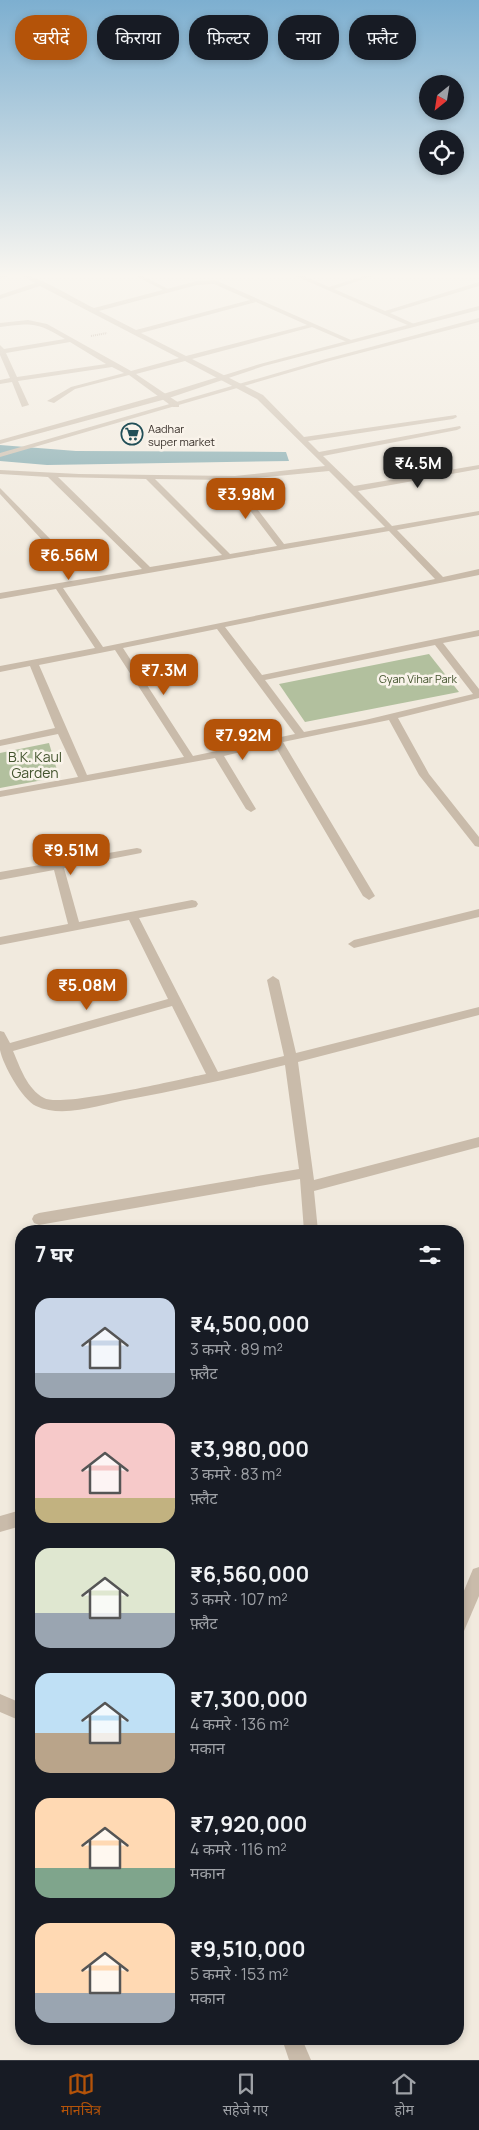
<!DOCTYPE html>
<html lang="hi">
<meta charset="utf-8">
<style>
:root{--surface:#171b24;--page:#20242c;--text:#f1f3f6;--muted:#9ea1a6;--line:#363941;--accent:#b45309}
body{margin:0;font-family:Manrope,"Noto Sans Devanagari",sans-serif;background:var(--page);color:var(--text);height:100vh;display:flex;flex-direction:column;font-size:19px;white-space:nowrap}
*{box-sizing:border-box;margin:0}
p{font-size:16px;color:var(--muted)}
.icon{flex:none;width:28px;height:28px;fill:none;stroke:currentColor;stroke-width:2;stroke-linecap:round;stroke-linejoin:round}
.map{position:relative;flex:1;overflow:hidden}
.side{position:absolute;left:15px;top:1225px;width:449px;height:820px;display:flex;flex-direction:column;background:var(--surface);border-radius:20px;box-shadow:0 2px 8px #0003}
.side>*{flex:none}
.guide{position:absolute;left:15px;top:15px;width:450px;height:45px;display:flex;gap:10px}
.needle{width:32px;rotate:210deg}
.buttons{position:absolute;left:419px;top:75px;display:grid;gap:10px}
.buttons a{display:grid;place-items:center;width:45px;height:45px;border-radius:50%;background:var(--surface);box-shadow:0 2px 8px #0003;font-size:25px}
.price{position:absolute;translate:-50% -42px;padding:0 11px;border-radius:10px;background:var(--accent);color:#fff;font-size:16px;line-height:32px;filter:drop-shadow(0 1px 2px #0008)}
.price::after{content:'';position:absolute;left:50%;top:30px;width:15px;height:11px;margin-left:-8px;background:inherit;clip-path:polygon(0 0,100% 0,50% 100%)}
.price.active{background:#222;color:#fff}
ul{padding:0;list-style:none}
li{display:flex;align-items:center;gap:15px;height:125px;padding:0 20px}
li span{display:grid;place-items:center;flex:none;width:140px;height:100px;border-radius:15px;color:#555}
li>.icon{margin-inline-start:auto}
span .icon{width:60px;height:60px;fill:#fffc;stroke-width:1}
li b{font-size:21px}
h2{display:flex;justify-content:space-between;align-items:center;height:60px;padding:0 20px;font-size:21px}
.chip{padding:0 18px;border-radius:20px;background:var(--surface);box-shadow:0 2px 8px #0003;font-size:18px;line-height:45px}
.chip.active{background:var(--accent);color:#fff}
.tabs{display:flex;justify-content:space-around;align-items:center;height:70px;border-top:1px solid var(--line);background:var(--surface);font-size:14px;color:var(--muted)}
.tabs a{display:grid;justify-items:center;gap:2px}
.tabs .active{color:var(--accent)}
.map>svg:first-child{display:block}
.green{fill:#b2c09e}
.water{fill:#7ea7ad}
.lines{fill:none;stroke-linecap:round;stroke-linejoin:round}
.path{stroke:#b5a594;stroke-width:2;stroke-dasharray:1 1;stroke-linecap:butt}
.service{fill:#c9bbaa;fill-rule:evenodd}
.minor{fill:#c9bbaa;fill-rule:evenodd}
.tertiary{fill:#c9bbaa;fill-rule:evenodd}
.labels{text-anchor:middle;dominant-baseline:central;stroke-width:5;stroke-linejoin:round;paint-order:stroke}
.far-poi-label{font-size:11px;fill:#372f29;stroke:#f9f3ea;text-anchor:start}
.far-park-label{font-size:11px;fill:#43542e;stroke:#f9f3ea}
.park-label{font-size:14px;fill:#43542e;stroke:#f9f3ea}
</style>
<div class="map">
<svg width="479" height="2060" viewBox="0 0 479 2060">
<rect width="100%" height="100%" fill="#f1eade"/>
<g class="green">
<path d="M429,654L459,692L305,722L279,684Z"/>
<path d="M49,743L59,777L0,788V753Z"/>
</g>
<path class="water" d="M0,445L76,451L286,452L289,461L47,465L0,461Z"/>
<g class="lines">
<path class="path" d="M91,336L107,333"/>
<g class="service">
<path d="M132,274H139L172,291L167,292Z"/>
<path d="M0,488L60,549V553H54L0,494Z"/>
</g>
<g class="minor">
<path d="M4,274H13L0,279V275Z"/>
<path d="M19,274C36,274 75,299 94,308L197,281L215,280L351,340V342H347L312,327L192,359L263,395L304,437L456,415L457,417L453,419L308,441L319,452L460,426L461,428L457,430L323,456L354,486L479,465V469L358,491L392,526L479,511V515L397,530L443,577L479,569V575L225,627L262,675L479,630V636L443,643L479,689V698L398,718L429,774L479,837V847L475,846L419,775L389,720L283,742L375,896L369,900L363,896L274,744L224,756L256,809L251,812L246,809L215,758L0,797V791L78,777L58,734L0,746V740L55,728L30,666L0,672V666L95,648L56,589L0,599V593L142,569L48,477L0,474V470L79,474L235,476L325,466L257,399L185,361L136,374L179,403V407H173L129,375L75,389L54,403L47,401L71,387L124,373L112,367L18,381L29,405L22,407L12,382L0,384V380L10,378L0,355V345L4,349L65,339C36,322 33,323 0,327V323L28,320L47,324L131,371L179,358L40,286L0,299V295L35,283ZM214,284L250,300L136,330L99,311L197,285ZM256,302L307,325L186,356L141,333ZM70,342L106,364L17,377L6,353ZM329,471L385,527L284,544L235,480ZM58,477L146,479L222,555L150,567ZM155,479L227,480L277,546L230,554ZM389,531L435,579L103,647L63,588ZM217,629L295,734L193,756L123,648ZM435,645L473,694L365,720L304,732L265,680ZM115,650L184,757L87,775L39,665Z"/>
<path d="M291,274H299L329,287L370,274H379L334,289L385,311L479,282V286L390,313L414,324L415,325L412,327Z"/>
<path d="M137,848L141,849L142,851L141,853L64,868L79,922L192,900L196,901L198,904L196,907L139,918L218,1072L284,1056L267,980L273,976L279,980L296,1053L479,1007V1015L298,1062L314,1180L479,1137V1147L314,1191L318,1231H304L300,1179L39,1225L34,1223L32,1219L34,1215L39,1213L299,1169L285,1065C234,1078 182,1089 130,1099C101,1104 64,1119 36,1106C22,1099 3,1065 0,1050C0,1044 0,1037 0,1031L4,1032L10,1043L168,999L129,920L0,945V937L68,924L54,870L0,880V872ZM172,1006L206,1074C180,1079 61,1108 44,1098C27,1089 20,1067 13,1051Z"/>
<path d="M479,909V917L354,948L348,944L354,940Z"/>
<path d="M21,1510V1526L0,1532V1516Z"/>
<path d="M479,1567V1596L464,1631L458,1634V1605L473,1569Z"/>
<path d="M0,1694L21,1703V1721L0,1712Z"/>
<path d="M282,2039H302L311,2060H289Z"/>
</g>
<g class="tertiary">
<path d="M479,306V310L264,366L166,399L0,444V440L160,395L260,364Z"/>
<path d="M479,318V322L326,362L0,457V453L322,360Z"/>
</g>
</g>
<linearGradient id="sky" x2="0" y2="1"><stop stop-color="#7dafd0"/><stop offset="0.49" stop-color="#f9f6f0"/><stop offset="1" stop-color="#f9f6f0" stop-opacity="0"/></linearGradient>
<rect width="479" height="562" fill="url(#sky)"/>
<defs>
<g id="supermarket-ring" transform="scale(1.125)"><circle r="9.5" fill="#f9f3ea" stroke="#204e57" stroke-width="1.5"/><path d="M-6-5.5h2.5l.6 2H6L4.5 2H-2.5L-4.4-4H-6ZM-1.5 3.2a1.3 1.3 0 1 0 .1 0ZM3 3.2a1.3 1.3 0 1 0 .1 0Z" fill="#204e57"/></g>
</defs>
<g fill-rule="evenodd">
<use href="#supermarket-ring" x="132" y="434"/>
</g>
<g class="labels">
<g class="far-poi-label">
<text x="148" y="428">Aadhar<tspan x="148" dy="13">super market</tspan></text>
</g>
<g class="far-park-label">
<text x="418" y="678">Gyan Vihar Park</text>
</g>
<g class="park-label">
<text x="35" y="756">B.K. Kaul<tspan x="35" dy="16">Garden</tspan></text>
</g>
</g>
</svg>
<div class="buttons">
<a><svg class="needle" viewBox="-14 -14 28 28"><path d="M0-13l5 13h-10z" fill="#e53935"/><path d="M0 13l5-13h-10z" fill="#9ea1a6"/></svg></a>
<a><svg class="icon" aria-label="locate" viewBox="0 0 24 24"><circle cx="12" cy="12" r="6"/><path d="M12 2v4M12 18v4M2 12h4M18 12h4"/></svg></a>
</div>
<b class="price active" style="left:418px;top:489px">₹4.5M</b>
<b class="price" style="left:246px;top:520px">₹3.98M</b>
<b class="price" style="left:69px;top:581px">₹6.56M</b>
<b class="price" style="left:164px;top:696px">₹7.3M</b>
<b class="price" style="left:243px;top:761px">₹7.92M</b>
<b class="price" style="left:71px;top:876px">₹9.51M</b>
<b class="price" style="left:87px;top:1011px">₹5.08M</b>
<div class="guide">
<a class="chip active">खरीदें</a>
<a class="chip">किराया</a>
<a class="chip">फ़िल्टर</a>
<a class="chip">नया</a>
<a class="chip">फ़्लैट</a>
</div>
<section class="side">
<h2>7 घर<svg class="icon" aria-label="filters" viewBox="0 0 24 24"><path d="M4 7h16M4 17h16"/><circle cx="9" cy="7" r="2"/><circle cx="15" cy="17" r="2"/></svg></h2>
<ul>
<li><span style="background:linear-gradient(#c9d6e8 75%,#9aa5b1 0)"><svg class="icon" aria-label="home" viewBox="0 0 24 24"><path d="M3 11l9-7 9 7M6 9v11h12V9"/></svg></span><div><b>₹4,500,000</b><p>3 कमरे · 89 m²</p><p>फ़्लैट</p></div></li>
<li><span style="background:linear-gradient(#f6c9c9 75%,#c2b280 0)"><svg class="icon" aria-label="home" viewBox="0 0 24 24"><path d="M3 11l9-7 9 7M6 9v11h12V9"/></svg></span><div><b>₹3,980,000</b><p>3 कमरे · 83 m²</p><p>फ़्लैट</p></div></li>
<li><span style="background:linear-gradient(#dfe7d0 65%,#9aa5b1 0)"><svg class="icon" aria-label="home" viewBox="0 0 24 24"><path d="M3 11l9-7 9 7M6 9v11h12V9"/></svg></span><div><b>₹6,560,000</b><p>3 कमरे · 107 m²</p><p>फ़्लैट</p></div></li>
<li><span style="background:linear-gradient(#bfe0f5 60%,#b9a48a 0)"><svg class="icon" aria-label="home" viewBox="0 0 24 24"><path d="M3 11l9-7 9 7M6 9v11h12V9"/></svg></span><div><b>₹7,300,000</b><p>4 कमरे · 136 m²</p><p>मकान</p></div></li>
<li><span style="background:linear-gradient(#ffd9b3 70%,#7fa58c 0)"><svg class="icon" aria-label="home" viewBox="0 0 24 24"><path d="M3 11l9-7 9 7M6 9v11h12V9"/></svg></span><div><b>₹7,920,000</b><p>4 कमरे · 116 m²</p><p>मकान</p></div></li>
<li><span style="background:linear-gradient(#ffd9b3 70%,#9aa5b1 0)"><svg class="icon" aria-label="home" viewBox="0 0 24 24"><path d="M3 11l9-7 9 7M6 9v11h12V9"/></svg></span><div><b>₹9,510,000</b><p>5 कमरे · 153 m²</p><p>मकान</p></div></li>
</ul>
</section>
</div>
<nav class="tabs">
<a class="active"><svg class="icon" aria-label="map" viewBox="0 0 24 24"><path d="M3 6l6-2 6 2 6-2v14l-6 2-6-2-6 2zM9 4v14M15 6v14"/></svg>मानचित्र</a>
<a><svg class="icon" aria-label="saved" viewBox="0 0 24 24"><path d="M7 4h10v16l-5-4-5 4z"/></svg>सहेजे गए</a>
<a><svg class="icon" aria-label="home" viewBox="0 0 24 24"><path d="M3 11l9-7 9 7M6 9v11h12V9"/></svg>होम</a>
</nav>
